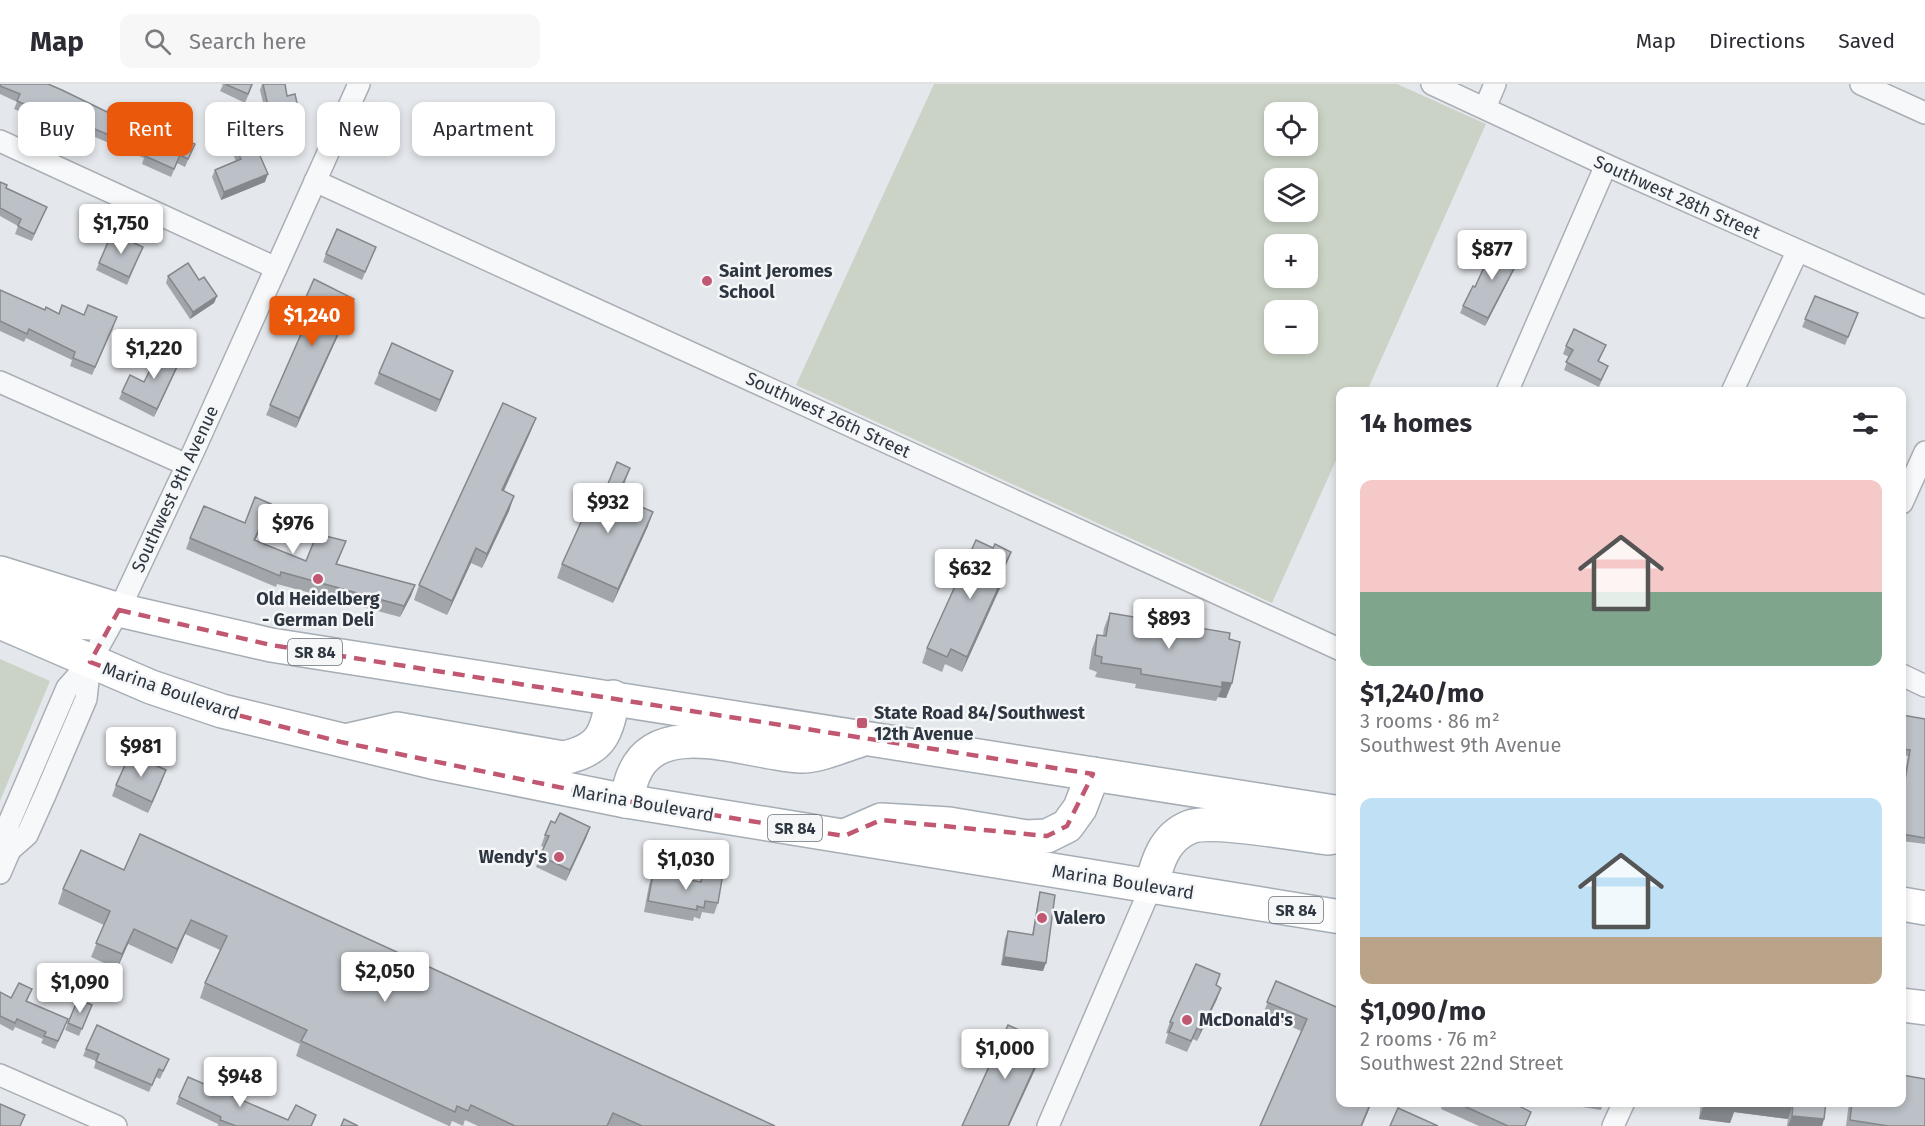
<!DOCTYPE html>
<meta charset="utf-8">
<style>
:root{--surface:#fff;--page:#f7f7f7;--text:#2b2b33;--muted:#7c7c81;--line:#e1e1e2;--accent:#ea580c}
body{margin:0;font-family:"Fira Sans",sans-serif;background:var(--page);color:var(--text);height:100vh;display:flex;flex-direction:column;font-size:22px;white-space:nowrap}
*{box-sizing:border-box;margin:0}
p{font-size:20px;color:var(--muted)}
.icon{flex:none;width:33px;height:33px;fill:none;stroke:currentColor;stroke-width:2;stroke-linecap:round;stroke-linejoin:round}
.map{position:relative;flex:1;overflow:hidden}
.side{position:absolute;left:1336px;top:303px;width:570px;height:720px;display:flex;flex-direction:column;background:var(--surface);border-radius:12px;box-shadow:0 3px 9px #0003}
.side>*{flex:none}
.banner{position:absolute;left:18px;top:18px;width:570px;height:54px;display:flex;gap:12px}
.buttons{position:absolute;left:1264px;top:18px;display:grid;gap:12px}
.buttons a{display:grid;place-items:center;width:54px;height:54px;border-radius:12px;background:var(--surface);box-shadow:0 3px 9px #0003;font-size:30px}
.price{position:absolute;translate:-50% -51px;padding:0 14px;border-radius:6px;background:#fff;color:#222;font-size:20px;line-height:39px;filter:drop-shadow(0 2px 3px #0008)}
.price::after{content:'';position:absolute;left:50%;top:36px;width:18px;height:14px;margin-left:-9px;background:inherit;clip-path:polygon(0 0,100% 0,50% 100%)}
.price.current{background:var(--accent);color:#fff}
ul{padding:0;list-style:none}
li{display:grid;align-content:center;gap:12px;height:318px;padding:0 24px}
li span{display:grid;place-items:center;height:186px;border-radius:12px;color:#555}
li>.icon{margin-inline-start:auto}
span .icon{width:108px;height:108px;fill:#fffc;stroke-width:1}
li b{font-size:26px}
h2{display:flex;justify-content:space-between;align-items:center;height:72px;padding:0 24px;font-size:26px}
.pill{padding:0 21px;border-radius:12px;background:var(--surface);box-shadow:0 3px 9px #0003;font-size:21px;line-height:54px}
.pill.current{background:var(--accent);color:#fff}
header{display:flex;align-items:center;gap:36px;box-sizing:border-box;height:84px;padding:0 30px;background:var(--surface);border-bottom:2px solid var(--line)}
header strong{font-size:28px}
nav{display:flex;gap:33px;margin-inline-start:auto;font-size:21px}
.search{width:420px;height:54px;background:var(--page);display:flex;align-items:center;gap:15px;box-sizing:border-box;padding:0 21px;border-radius:12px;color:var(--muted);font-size:22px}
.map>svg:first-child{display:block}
.green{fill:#cbd3c6;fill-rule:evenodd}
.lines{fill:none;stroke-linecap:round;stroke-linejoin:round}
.minor-casing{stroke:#aaafb5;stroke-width:24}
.primary-casing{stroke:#a5adb5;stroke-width:36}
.minor{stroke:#f7f8f9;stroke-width:21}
.primary{stroke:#fff;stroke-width:33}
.wall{fill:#a2a6ab}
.shaded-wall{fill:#84878b}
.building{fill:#bcc1c7;stroke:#84878b;stroke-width:1.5}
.marked{fill:none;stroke:#c15872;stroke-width:4.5;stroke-dasharray:12 8;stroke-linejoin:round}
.poi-dot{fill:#c15872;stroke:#f4f6f8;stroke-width:2}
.labels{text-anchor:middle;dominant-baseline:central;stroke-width:5;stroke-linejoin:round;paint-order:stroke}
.shield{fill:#f4f6f8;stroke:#697078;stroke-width:1.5}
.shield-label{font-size:16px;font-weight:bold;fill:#2e3741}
.street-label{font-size:18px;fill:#2e3741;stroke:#f4f6f8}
.poi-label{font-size:18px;font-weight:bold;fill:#2e3741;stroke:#f4f6f8;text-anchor:start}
</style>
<header>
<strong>Map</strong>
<div class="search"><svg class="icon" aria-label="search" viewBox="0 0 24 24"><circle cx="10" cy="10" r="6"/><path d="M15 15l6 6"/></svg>Search here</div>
<nav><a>Map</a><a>Directions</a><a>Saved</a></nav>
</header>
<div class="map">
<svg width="1925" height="1042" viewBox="0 0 1925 1042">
<rect width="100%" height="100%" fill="#e4e7eb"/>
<g class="green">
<path d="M934,0H1397L1486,40L1367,307L1341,308V365L1272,519L796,301ZM1275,28H1308V62H1275ZM1275,94H1308V128H1275ZM1275,160H1308V194H1275ZM1275,226H1308V260H1275Z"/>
<path d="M0,575L50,597L0,717Z"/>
</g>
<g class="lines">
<g class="minor-casing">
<g id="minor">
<path d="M1432,0L1606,81L1925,223"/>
<path d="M1861,0L1925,29"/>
<path d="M1485,24L1495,0"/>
<path d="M0,57L276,184"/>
<path d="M315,97L1341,566"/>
<path d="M0,298L187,381"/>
<path d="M1507,308L1606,81"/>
<path d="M1732,308L1797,168"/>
<path d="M1902,419L1925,368"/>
<path d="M1902,591L1925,602"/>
<path d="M10,766L8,741L67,604L90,578L119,526L195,364L359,0"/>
<path d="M0,789L10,766L27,751L45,711L86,615L90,578"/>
<path d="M0,991L116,1042"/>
<path d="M1048,1042L1151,803"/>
<path d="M1613,1042L1624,1018"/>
</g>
</g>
<g class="primary-casing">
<g id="primary">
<path d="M0,489L119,526L271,561L1341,729"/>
<path d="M0,514L77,538L91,539L119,526"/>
<path d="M0,538L151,603L222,627L432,678L626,717L1341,833"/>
<path d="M349,656L397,645L563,674C602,666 607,649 613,613"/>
<path d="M626,717C629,708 630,698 634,690C659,630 752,670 800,672C817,673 841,662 858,657"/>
<path d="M849,750L881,736L949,740L1027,753L1047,752L1067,742L1080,724L1093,690"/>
<path d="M1151,803C1157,779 1164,753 1190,743C1212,734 1300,751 1328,754L1341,752"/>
<path d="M1902,820L1925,824"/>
<path d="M1902,921L1925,924"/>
</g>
</g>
<use href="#minor" class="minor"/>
<use href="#primary" class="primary"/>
</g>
<g class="wall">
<path d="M0,0L137,42L172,57L195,60L185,83L177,79L171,93L142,80L144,74L88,50L84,57L64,47L66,41L38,27L35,34L14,25L17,18L0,10Z"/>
<path d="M221,0H253L245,19L220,7L223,1Z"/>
<path d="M262,0H285L287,12L297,40L270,47L260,6Z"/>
<path d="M236,65L265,98L221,116L212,93L215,86L236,77L234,73Z"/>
<path d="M0,98L6,104L47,123L32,157L15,150L18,142L0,132Z"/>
<path d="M143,163L127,201L96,186L99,179Z"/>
<path d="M376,163L362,196L323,178L326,170Z"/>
<path d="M1518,178L1485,242L1460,229L1463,222L1475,203Z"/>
<path d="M168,192L199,196L217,212L214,219L190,235L166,199Z"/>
<path d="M0,206L45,226L59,230L84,231L114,242L92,291L70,282L72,276L26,254L24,258L0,247Z"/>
<path d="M1815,212L1858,229L1845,261L1802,243Z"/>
<path d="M354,215L350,225L296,344L266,331L308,234L299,230L303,220Z"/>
<path d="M1606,261L1599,277L1608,282L1599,303L1564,286L1569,273L1563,270L1566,262Z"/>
<path d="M181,274L154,333L119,315L122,308L144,298Z"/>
<path d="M453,287L436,328L374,300L379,289Z"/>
<path d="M536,334L530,349L504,407L514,412L509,427L482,484L471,479L447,531L414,516L419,501Z"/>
<path d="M625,398L618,413L648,442L613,519L557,494L562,480L605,407Z"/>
<path d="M267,431L255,456L306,477L346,457L337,480L415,501L411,512L400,533L277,500L276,503L186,465L190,454L245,439Z"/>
<path d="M1006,482L1003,489L1000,504L962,588L945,580L942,588L922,579L927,564Z"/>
<path d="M1110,529L1229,555L1232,599L1226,614L1218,613L1216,617L1135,604L1136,600L1095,593L1097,588L1089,585L1092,565L1097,551H1103L1104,544Z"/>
<path d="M1902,631L1925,635V760L1902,757V709L1908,672L1902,671Z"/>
<path d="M162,697L148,729L112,712L116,701Z"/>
<path d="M555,739L590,743L586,754L566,797L536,783L544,763L541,762L545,751Z"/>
<path d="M124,786L775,1042H478L465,1036L463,1042L452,1037L450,1042H449L296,972L300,960L200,914L205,899L220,866L185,850L172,880L128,860L117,885L91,873L104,841L58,820L63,805Z"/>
<path d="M710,786L718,819L714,830L702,828L700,835L694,833L693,837L644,828L649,801L653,790L700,798L702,793L707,794Z"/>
<path d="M1040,808L1043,887L1001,881L1005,855L1008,847L1032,851L1038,816Z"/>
<path d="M1276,897L1372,1018L1362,1042H1260L1301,947L1263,930Z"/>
<path d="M1216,901L1217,915L1197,957L1193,955L1187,968L1165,959L1168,950L1166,949L1170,938Z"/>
<path d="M0,908L11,914L29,913L27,917L65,943L55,965L41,959L43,955L15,943L13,947L0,940Z"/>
<path d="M89,928L79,952L65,946L68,939Z"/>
<path d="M86,965L169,975L160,995L156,993L149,1008L94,984L96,977L83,972Z"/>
<path d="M179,1013L288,1036L316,1031L312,1042H218V1040L176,1020Z"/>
<path d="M1443,1018H1511L1526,1042H1479L1441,1025Z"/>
<path d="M1577,1018H1603L1601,1026L1576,1022Z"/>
<path d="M1701,1018H1826L1824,1035L1822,1042H1787L1788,1035L1734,1028L1730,1039L1699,1035Z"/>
<path d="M1849,1018H1902L1925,1042H1846Z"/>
</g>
<g class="shaded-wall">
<path d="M300,33L297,40L270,47L272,39Z"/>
<path d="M268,90L265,98L221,116L224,108Z"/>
<path d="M1521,171L1518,178L1485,242L1488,234Z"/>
<path d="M217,212L214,219L190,235L193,228Z"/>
<path d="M354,215L350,225L296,344L299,334Z"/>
<path d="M181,274L178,282L154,333L157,325Z"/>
<path d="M453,287L449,298L436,328L440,316Z"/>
<path d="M536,334L530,349L497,421L502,406Z"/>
<path d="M630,384L625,398L612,426L617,412Z"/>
<path d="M514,412L509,427L482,484L487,470Z"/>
<path d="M271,420L267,431L250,467L254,456Z"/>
<path d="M653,428L648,442L613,519L618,505Z"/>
<path d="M476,464L471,479L447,531L452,517Z"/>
<path d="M1005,489L1000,504L962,588L967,573Z"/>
<path d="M415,501L411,512L400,533L404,522Z"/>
<path d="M1222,598L1232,599L1226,614L1218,613L1222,603Z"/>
<path d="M166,686L162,697L148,729L152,718Z"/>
<path d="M590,743L586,754L566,797L570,786Z"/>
<path d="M191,836L185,850L172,880L177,865Z"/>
<path d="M134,845L128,860L117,885L122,870Z"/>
<path d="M1004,873L1046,879L1043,887L1001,881Z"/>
<path d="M1221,904L1217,915L1197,957L1201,946Z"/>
<path d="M1046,958L1041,973L1009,1042H1008Z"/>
<path d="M1371,1018H1372L1362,1042H1361Z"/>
<path d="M1735,1018H1779L1793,1020L1788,1035L1734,1028L1730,1039L1699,1035L1704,1021Z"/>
<path d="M1792,1032L1824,1035L1822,1042H1788Z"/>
</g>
<g class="building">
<path d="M0,0H48L62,6L107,28L110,23L140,35L137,42L172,57L175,51L195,60L188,75L180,71L174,85L145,72L147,67L90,43L87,49L66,39L69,34L41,20L38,26L17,17L20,10L0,2Z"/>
<path d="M225,0H252L248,10Z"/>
<path d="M263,0H285L287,12L295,10L300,33L272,39Z"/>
<path d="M254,58L268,90L224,108L215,86L241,75L236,65Z"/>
<path d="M0,98L7,101L6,104L47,123L34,150L18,142L21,135L0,124Z"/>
<path d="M337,145L376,163L365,188L326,170Z"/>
<path d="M112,149L143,163L129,193L99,179Z"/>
<path d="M1495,159L1521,171L1488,234L1463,222L1473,202L1475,203Z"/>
<path d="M188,179L199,196L204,193L217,212L193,228L168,192Z"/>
<path d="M314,195L354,215L299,334L270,321L312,225L303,220Z"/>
<path d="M0,206L45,226L46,223L59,230L62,221L84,231L88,221L117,233L95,283L73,274L75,268L29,245L27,250L0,237Z"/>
<path d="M1815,212L1858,229L1848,253L1805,235Z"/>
<path d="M1574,245L1606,261L1598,277L1608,282L1601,296L1566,278L1573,266L1566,262Z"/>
<path d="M392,259L453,287L440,316L379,289Z"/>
<path d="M161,264L181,274L157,325L122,308L130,291L144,298Z"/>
<path d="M503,319L536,334L502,406L514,412L487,470L476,464L452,517L419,501Z"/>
<path d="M617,378L630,384L617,412L653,428L618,505L562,480L597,403L605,407Z"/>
<path d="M255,413L271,420L254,456L306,477L317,450L346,457L336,480L415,501L404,522L281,488L280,492L190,454L204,422L245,439Z"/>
<path d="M976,456L993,464L995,460L1011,468L1002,488L1005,489L967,573L951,565L947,573L927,564Z"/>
<path d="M1110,529L1230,549L1229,555L1240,558L1232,599L1222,598V603L1141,590V585L1101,579L1102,573L1095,571L1097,551L1106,552Z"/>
<path d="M1902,631L1925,635V754L1902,750V715L1910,666L1902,665Z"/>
<path d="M130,670L166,686L152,718L116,701Z"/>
<path d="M560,729L590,743L570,786L540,772L549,752L545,751L551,737L555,739Z"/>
<path d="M140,750L775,1042H642L613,1029L607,1042H515L471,1021L468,1027L457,1022L455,1028L301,957L307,946L205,899L227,852L191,836L177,865L134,845L122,870L96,859L110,827L63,805L81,766L124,786Z"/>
<path d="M710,786L723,789L718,819L705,817L704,824L697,822V826L648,817L653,790L701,798L702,793L708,794Z"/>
<path d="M1040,808L1055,811L1046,879L1004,873L1008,847L1033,851Z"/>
<path d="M1196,880L1220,890L1216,901L1221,904L1201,946L1197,944L1191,957L1169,948L1173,939L1170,938Z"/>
<path d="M1276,897L1341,925V1018H1371L1361,1042H1260L1307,935L1267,918Z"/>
<path d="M19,899L32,905L26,917L68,935L58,957L44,952L46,948L17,935L15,939L0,932V908L11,914Z"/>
<path d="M78,915L92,921L82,945L68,939Z"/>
<path d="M97,941L169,975L163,987L159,985L152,1001L96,977L99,970L86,965Z"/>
<path d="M1008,941L1046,958L1008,1042H962Z"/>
<path d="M1902,991L1925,995V1042H1888L1850,1036L1852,1018H1902Z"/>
<path d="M188,993L288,1036L296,1021L316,1031L311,1042H236L220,1036L221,1033L179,1013Z"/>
<path d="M1455,1018H1511L1531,1028L1525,1042H1508Z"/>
<path d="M1705,1018H1736L1735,1024L1704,1021Z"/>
<path d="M1779,1018H1826L1824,1035L1792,1032L1793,1020Z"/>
<path d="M0,1020L25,1031L20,1042H0Z"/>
<path d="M1398,1024L1438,1042H1390Z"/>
<path d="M344,1035L358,1042H341Z"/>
</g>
<path class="marked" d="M119,526L271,561L1093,690L1067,742L1047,752L881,736L844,752L626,717L341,658L222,627L90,578Z"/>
<g class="poi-dot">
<circle cx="707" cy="197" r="6"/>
<circle cx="318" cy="495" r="6"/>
<rect x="856" y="633" width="12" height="12" rx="3"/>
<circle cx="559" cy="773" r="6"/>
<circle cx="1042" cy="834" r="6"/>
<circle cx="1187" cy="936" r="6"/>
</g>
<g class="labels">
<g class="shield">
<rect x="288" y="555" width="54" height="26" rx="4.5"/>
<rect x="768" y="731" width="54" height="26" rx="4.5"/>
<rect x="1269" y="813" width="54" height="26" rx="4.5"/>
</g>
<g class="shield-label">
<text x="315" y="568">SR 84</text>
<text x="795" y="744">SR 84</text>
<text x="1296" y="826">SR 84</text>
</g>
<g class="street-label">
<text transform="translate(1677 113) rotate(24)">Southwest 28th Street</text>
<text transform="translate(828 331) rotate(25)">Southwest 26th Street</text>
<text transform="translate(175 405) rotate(-65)">Southwest 9th Avenue</text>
<text transform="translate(171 607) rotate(19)">Marina Boulevard</text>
<text transform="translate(643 719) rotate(10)">Marina Boulevard</text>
<text transform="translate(1123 798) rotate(9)">Marina Boulevard</text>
</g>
<g class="poi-label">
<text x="719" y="187">Saint Jeromes<tspan x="719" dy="21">School</tspan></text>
<text x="318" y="515" text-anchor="middle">Old Heidelberg<tspan x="318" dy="21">- German Deli</tspan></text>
<text x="874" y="629">State Road 84/Southwest<tspan x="874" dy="21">12th Avenue</tspan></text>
<text x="547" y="773" text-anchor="end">Wendy's</text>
<text x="1054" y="834">Valero</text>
<text x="1199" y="936">McDonald's</text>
</g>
</g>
</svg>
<div class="buttons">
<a><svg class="icon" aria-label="locate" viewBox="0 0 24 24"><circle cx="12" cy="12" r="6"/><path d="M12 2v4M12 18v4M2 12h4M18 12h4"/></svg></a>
<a><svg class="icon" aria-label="layers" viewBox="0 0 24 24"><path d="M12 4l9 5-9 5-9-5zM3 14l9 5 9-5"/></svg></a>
<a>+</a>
<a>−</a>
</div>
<b class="price" style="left:121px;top:171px">$1,750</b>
<b class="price" style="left:1492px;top:197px">$877</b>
<b class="price current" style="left:312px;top:263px">$1,240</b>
<b class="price" style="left:154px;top:296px">$1,220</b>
<b class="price" style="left:608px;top:450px">$932</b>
<b class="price" style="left:293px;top:471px">$976</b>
<b class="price" style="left:970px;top:516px">$632</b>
<b class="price" style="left:1169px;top:566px">$893</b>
<b class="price" style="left:141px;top:694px">$981</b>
<b class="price" style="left:686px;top:807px">$1,030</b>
<b class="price" style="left:385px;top:919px">$2,050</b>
<b class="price" style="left:80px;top:930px">$1,090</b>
<b class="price" style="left:1005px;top:996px">$1,000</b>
<b class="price" style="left:240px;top:1024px">$948</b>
<div class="banner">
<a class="pill">Buy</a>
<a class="pill current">Rent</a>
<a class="pill">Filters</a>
<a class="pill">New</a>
<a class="pill">Apartment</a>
</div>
<section class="side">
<h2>14 homes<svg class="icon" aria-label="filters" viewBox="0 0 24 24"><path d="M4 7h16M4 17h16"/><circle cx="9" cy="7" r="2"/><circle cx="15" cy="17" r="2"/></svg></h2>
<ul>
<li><span style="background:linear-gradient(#f6c9c9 60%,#7fa58c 0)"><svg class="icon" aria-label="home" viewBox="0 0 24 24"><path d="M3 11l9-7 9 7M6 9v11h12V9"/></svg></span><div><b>$1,240/mo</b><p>3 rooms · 86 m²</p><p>Southwest 9th Avenue</p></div></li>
<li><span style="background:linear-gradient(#bfe0f5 75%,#b9a48a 0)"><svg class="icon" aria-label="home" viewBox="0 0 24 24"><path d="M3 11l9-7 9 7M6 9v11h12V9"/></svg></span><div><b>$1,090/mo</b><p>2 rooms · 76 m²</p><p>Southwest 22nd Street</p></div></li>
</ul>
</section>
</div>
